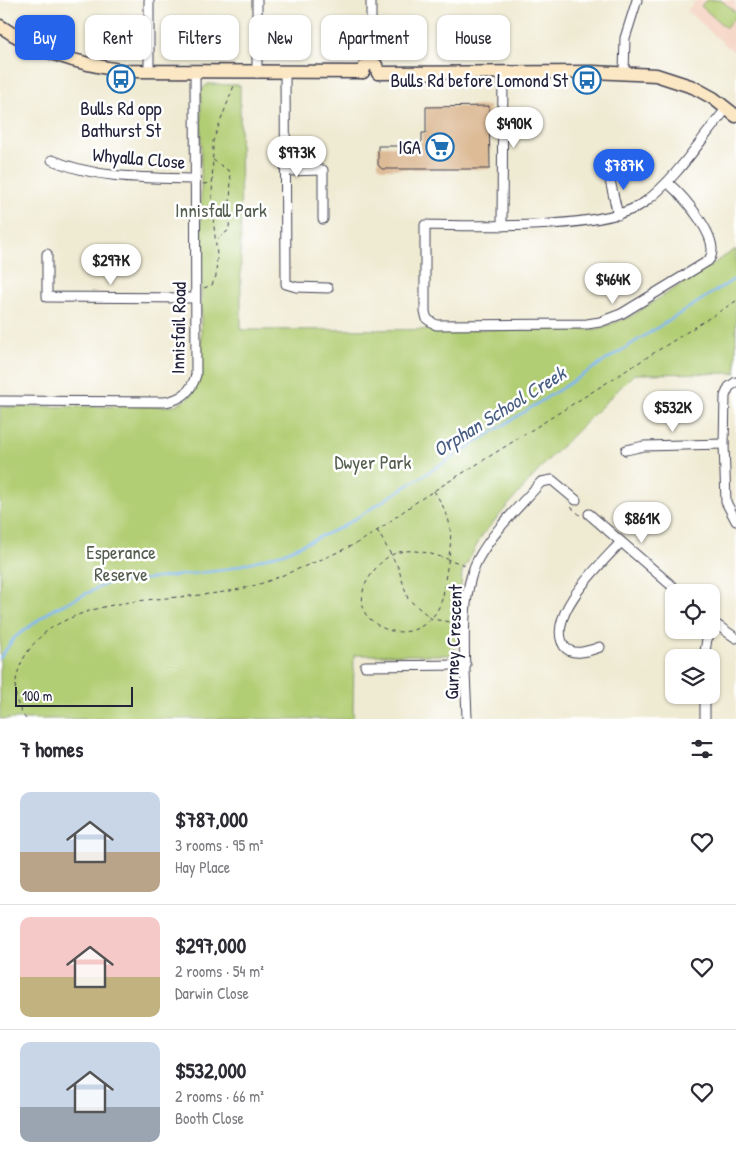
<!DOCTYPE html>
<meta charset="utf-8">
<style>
:root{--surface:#fff;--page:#f7f7f7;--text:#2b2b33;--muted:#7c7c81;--line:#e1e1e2;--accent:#2563eb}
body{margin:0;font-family:"Patrick Hand",sans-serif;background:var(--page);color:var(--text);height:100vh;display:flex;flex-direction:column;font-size:19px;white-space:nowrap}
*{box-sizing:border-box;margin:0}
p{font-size:16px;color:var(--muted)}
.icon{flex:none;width:28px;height:28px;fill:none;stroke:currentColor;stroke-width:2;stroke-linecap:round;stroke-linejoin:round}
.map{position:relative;height:719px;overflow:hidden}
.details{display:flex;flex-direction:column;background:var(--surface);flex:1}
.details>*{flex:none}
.hud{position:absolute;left:15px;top:15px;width:706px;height:45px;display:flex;gap:10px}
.tools{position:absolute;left:665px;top:584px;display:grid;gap:10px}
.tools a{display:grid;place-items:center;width:55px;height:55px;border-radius:10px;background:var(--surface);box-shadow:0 1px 4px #0004;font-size:25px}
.scale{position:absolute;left:15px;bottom:12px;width:118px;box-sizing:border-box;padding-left:5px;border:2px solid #22223b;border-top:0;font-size:14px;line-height:18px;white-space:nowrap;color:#22223b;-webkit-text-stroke:4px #fff;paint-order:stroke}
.price{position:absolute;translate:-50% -42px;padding:0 11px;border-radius:18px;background:#fff;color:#222;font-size:16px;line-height:32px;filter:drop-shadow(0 1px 2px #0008)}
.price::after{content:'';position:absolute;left:50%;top:30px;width:15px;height:11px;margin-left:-8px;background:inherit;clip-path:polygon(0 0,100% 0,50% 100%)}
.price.active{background:var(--accent);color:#fff}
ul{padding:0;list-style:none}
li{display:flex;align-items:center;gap:15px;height:125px;padding:0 20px}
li+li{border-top:1px solid var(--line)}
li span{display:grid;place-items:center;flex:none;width:140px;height:100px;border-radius:10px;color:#555}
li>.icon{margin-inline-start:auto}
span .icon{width:60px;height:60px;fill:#fffc;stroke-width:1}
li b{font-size:21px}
h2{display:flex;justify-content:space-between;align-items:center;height:60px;padding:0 20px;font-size:21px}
.chip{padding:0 18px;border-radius:10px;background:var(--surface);box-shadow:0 1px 4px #0004;font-size:18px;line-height:45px}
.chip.active{background:var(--accent);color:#fff}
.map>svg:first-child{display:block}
.built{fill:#f5d3c1}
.green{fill:#b2ce75;stroke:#6a7858}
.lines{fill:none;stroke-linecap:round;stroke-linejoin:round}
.stream{stroke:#80b7f0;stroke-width:2.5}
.building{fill:#ddbb97}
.street-casing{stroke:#414052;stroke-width:11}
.secondary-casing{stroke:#414052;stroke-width:15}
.path{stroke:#414052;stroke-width:1;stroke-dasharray:4 4;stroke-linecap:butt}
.street{stroke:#fff;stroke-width:9}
.secondary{stroke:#fbe7c3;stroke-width:12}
.labels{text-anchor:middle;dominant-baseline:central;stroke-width:5;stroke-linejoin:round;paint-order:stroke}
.poi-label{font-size:19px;fill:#22223b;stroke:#fff;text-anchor:end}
.street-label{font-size:19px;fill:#22223b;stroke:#fff}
.park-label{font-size:19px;fill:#545e4f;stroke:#fff}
.water-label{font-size:20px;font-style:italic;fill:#485e83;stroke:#fff}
</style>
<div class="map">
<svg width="736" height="719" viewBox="0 0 736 719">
<rect width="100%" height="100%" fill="#fff"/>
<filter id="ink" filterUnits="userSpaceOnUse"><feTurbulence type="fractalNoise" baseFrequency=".02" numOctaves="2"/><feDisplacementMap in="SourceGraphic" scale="10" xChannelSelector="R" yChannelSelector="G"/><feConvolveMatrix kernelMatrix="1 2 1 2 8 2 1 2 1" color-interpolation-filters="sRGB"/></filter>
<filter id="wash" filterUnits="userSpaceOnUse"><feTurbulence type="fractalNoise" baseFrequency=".0096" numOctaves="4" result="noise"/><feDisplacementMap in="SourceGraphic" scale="20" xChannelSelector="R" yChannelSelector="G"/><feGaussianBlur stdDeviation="1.12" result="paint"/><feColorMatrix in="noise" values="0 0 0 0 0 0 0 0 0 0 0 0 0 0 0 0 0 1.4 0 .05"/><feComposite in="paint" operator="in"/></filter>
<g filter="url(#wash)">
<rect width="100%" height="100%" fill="#efead2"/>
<path class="built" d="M696,0H736V54L687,11Z"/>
<g class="green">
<path d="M706,0H721L736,13V16L726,28L701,6Z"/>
<path d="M208,84L240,85L241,330L598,329L630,317L736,249V373L634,374L546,462L483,534L462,572L456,647L451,655H354L353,719H0V407L171,406C188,402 196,392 201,374V90Z"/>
</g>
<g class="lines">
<path class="stream" d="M0,658L14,638L52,610L106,584L224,570L283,553L342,527L736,278"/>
</g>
<g id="blocks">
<path class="building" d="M489,106L490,169H382L378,165V146H417L422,141V133H426V107Z"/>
</g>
</g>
<g filter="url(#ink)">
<use href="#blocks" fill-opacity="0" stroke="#414052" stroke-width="1"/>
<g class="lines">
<g class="street-casing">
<g id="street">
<path d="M149,0V72"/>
<path d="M257,0V73"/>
<path d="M371,63V0"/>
<path d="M285,72L286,284L296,287L328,288"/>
<path d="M624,72L625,38L637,0"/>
<path d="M52,160C97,179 146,178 195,179"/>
<path d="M286,171L323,170V219"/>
<path d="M608,172L618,215"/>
<path d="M667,182C682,195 725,242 708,261L621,314L600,322L587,324L436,325L427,319L425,312V225C476,226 606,231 645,202C677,178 701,139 727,108"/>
<path d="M502,226L503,72"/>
<path d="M47,254V297L195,298"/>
<path d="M736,382L729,387L725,396L724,444L726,502L736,521"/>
<path d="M0,401L165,402C182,399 191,392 196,375L195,73"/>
<path d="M626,450L644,446L724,444"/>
<path d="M589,514L679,592"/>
<path d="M711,621L736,638"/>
<path d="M600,647C589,651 572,657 564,646C545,615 603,562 621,542"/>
<path d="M704,658L707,639L716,625"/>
<path d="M365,666L466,665"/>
<path d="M705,695V719"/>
<path d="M467,719C466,674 457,599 478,559C494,530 520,506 541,482L552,480L576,500"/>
</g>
</g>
<g class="secondary-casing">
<g id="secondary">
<path d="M0,26C37,52 82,65 126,71L363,72"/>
<path d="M363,72L365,66L371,63L376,65L378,73"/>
<path d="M378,73L593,72L656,75L693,87L713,98L736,116"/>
</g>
</g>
<g class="path">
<path d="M213,160L229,171L231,179L229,230L216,240"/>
<path d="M203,184L211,183"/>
<path d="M204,288L212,285L216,276L217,255L212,208L213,141L235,83"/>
<path d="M434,491C439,499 445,509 448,518C455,541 446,566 444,589C440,630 395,647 367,616C361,609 361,591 366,583C393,534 423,552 466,565"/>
<path d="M571,507L581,516"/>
<path d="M377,530L398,567L408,599L432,619L456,623"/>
<path d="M26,719C0,686 26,641 58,624C127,587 207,607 276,578C303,567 331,556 357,543C378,532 396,516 415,503C436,489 458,476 479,463C565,409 651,355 736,301"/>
</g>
<use href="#street" class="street"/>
<use href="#secondary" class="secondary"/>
</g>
</g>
<defs>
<g id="bus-ring" transform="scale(1.4375)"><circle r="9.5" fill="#fff" stroke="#1f6fb2" stroke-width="1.5"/><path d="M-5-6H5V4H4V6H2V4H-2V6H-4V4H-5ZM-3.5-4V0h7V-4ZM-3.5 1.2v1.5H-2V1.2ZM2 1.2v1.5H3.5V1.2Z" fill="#1f6fb2"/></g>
<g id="supermarket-ring" transform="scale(1.4375)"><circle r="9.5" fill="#fff" stroke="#1f6fb2" stroke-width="1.5"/><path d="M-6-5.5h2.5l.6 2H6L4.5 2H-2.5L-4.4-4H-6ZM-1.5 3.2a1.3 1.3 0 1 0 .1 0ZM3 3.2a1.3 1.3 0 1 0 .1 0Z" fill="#1f6fb2"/></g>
</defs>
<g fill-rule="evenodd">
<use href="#bus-ring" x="121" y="79"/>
<use href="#bus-ring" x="587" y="80"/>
<use href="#supermarket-ring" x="440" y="147"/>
</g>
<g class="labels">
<g class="poi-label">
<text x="568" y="80">Bulls Rd before Lomond St</text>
<text x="121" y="108" text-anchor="middle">Bulls Rd opp<tspan x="121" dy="22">Bathurst St</tspan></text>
<text x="421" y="147">IGA</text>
</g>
<g class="street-label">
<text transform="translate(139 158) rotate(5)">Whyalla Close</text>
<text transform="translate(178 328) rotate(-89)">Innisfail Road</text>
<text transform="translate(453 642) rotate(-88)">Gurney Crescent</text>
</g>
<g class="park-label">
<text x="221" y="210">Innisfall Park</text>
<text x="373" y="462">Dwyer Park</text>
<text x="121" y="552">Esperance<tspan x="121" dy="22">Reserve</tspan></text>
</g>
<g class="water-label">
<text transform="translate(499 411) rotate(-32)">Orphan School Creek</text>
</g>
</g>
</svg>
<div class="tools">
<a><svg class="icon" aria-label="locate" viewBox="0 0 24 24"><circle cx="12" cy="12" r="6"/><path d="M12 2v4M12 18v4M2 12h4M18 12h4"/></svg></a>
<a><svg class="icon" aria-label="layers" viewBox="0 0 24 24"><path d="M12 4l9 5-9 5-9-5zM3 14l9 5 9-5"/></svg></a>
</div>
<div class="scale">100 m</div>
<b class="price" style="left:514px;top:149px">$490K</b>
<b class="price" style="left:297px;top:178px">$973K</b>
<b class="price active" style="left:624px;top:191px">$787K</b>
<b class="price" style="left:111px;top:286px">$297K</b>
<b class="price" style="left:613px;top:305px">$464K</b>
<b class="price" style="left:673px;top:433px">$532K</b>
<b class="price" style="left:642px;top:544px">$861K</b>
<div class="hud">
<a class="chip active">Buy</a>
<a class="chip">Rent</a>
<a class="chip">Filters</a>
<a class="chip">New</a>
<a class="chip">Apartment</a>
<a class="chip">House</a>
</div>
</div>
<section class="details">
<h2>7 homes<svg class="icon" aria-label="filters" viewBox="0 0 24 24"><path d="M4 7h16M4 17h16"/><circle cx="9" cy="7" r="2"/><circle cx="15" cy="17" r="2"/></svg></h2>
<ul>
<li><span style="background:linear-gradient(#c9d6e8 60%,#b9a48a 0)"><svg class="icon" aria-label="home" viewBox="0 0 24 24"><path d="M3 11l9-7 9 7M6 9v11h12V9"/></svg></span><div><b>$787,000</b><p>3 rooms · 95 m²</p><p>Hay Place</p></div><svg class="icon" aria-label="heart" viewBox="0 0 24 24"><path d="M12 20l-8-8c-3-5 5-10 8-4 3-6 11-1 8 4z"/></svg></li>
<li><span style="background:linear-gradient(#f6c9c9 60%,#c2b280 0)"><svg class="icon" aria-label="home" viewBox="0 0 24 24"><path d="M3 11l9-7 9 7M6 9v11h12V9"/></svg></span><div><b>$297,000</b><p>2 rooms · 54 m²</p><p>Darwin Close</p></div><svg class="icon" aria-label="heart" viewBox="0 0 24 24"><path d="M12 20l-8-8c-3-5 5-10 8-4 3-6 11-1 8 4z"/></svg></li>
<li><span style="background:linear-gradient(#c9d6e8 65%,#9aa5b1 0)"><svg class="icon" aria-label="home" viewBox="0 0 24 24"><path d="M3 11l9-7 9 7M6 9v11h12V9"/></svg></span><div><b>$532,000</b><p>2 rooms · 66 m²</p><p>Booth Close</p></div><svg class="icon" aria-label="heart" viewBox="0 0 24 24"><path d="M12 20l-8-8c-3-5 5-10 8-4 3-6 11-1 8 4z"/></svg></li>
</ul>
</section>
